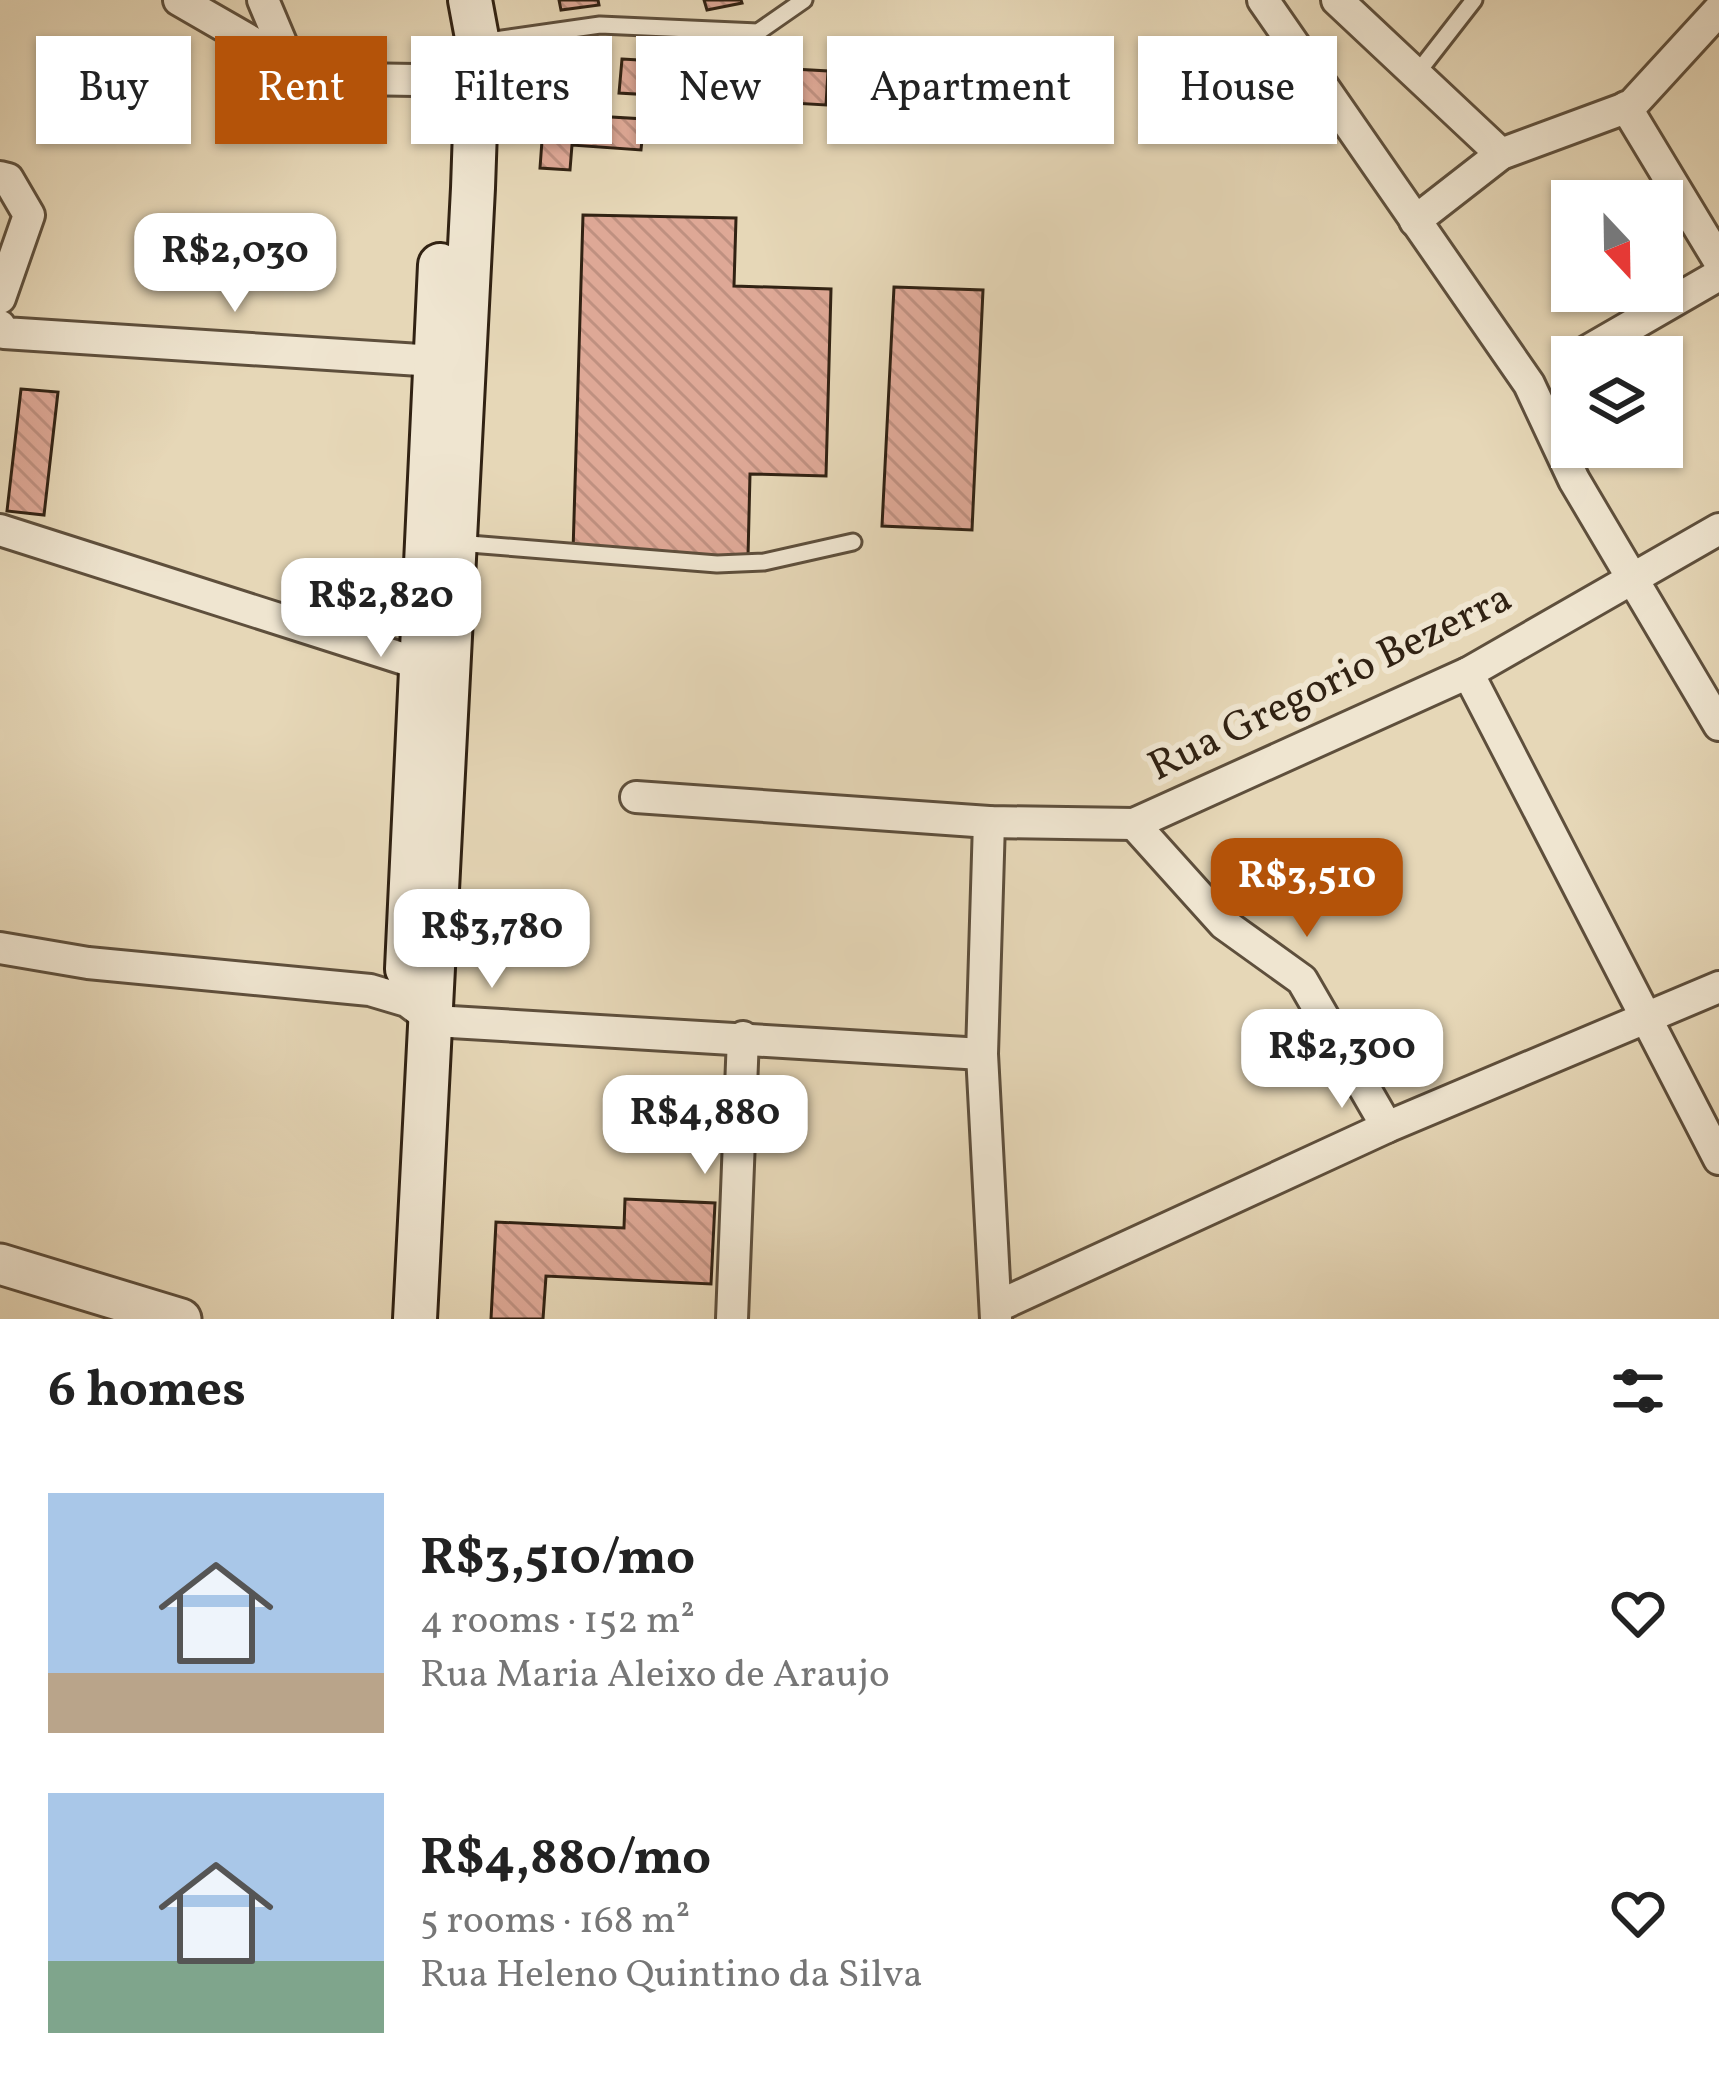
<!DOCTYPE html>
<meta charset="utf-8">
<style>
:root{--surface:#fff;--page:#f2f2f2;--text:#222;--muted:#767676;--accent:#b45309}
body{margin:0;font-family:Vollkorn,serif;background:var(--page);color:var(--text);height:100vh;display:flex;flex-direction:column;font-size:45px;white-space:nowrap}
*{box-sizing:border-box;margin:0}
p{font-size:39px;color:var(--muted)}
.icon{flex:none;width:66px;height:66px;fill:none;stroke:currentColor;stroke-width:2;stroke-linecap:round;stroke-linejoin:round}
.map{position:relative;height:1319px;overflow:hidden}
.details{display:flex;flex-direction:column;background:var(--surface);flex:1}
.details>*{flex:none}
.hud{position:absolute;left:36px;top:36px;width:1647px;height:108px;display:flex;gap:24px}
.needle{width:78px;rotate:158deg}
.buttons{position:absolute;left:1551px;top:180px;display:grid;gap:24px}
.buttons a{display:grid;place-items:center;width:132px;height:132px;border-radius:0px;background:var(--surface);box-shadow:0 3px 9px #0004;font-size:60px}
.price{position:absolute;translate:-50% -102px;padding:0 27px;border-radius:24px;background:#fff;color:#222;font-size:39px;line-height:78px;filter:drop-shadow(0 3px 6px #0008)}
.price::after{content:'';position:absolute;left:50%;top:72px;width:36px;height:27px;margin-left:-18px;background:inherit;clip-path:polygon(0 0,100% 0,50% 100%)}
.price.active{background:var(--accent);color:#fff}
ul{padding:0;list-style:none}
li{display:flex;align-items:center;gap:36px;height:300px;padding:0 48px}
li span{display:grid;place-items:center;flex:none;width:336px;height:240px;border-radius:0px;color:#555}
li>.icon{margin-inline-start:auto}
span .icon{width:144px;height:144px;fill:#fffc;stroke-width:1}
li b{font-size:51px}
h2{display:flex;justify-content:space-between;align-items:center;height:144px;padding:0 48px;font-size:51px}
.chip{padding:0 42px;border-radius:0px;background:var(--surface);box-shadow:0 3px 9px #0004;font-size:42px;line-height:108px}
.chip.active{background:var(--accent);color:#fff}
.map>svg:first-child{display:block}
.building{fill:url(#building-back-hatch);stroke:#312213;stroke-width:3}
.lines{fill:none;stroke-linecap:round;stroke-linejoin:round}
.service-casing{stroke:#5e4f3c;stroke-width:21}
.minor-casing{stroke:#5e4f3c;stroke-width:36}
.tertiary-casing{stroke:#5e4f3c;stroke-width:45}
.secondary-casing{stroke:#312213;stroke-width:48}
.service{stroke:#efe5d0;stroke-width:15}
.minor{stroke:#efe5d0;stroke-width:30}
.tertiary{stroke:#efe5d0;stroke-width:39}
.secondary{stroke:#efe5d0;stroke-width:42}
.labels{text-anchor:middle;dominant-baseline:central;stroke-width:12;stroke-linejoin:round;paint-order:stroke}
.street-label{font-size:42px;fill:#312213;stroke:#efe5d0}
</style>
<div class="map">
<svg width="1719" height="1319" viewBox="0 0 1719 1319">
<defs>
<pattern id="building-back-hatch" width="6" height="6" patternUnits="userSpaceOnUse" patternTransform="scale(3)"><rect width="6" height="6" fill="#dea896"/><path d="M-1 5l2 2M0 0l6 6M5-1l2 2" fill="none" stroke="#bf9080"/></pattern>
</defs>
<rect width="100%" height="100%" fill="#e6d7b7"/>
<filter id="stains"><feTurbulence type="fractalNoise" baseFrequency=".00167" numOctaves="4"/><feColorMatrix values="0 0 0 0 .2 0 0 0 0 .09 0 0 0 0 .02 0 0 0 .5 -.17"/></filter>
<radialGradient id="worn" r=".72"><stop offset=".6" stop-color="#630" stop-opacity="0"/><stop offset="1" stop-color="#630" stop-opacity=".3"/></radialGradient>
<g class="building">
<path d="M559,0H598L599,5L561,10Z"/>
<path d="M704,0H741L742,3L707,10Z"/>
<path d="M622,59L828,71L826,105L619,93Z"/>
<path d="M544,113L644,119L641,150L572,145L570,170L540,168Z"/>
<path d="M583,215L736,218L734,286L831,289L826,476L750,474L748,557L573,552Z"/>
<path d="M894,287L983,290L972,530L882,526Z"/>
<path d="M21,389L58,392L44,515L7,511Z"/>
<path d="M625,1199L715,1203L711,1284L546,1276L543,1319H491L496,1222L624,1228Z"/>
</g>
<g class="lines">
<g class="service-casing">
<g id="service">
<path d="M481,42L600,25L758,32L804,0"/>
<path d="M1418,72L1474,0"/>
<path d="M457,543L717,564L764,562L853,542"/>
</g>
</g>
<g class="minor-casing">
<g id="minor">
<path d="M179,0L290,64L354,79L477,81"/>
<path d="M263,0L290,64"/>
<path d="M1263,0L1529,384L1574,480L1719,725"/>
<path d="M1337,0L1501,154"/>
<path d="M1626,107L1719,261"/>
<path d="M0,177L8,179L29,215L0,298"/>
<path d="M1415,221L1501,154L1631,106L1719,10"/>
<path d="M0,326L4,333L451,362"/>
<path d="M1577,357L1719,275"/>
<path d="M0,530L420,664L441,665"/>
<path d="M1468,673L1719,1159"/>
<path d="M636,797L989,822L1134,824L1468,673L1719,529"/>
<path d="M989,822L982,1054L996,1319"/>
<path d="M1134,824L1224,924L1302,980L1387,1127"/>
<path d="M0,948L88,963L370,990L407,1001L434,1021L982,1054"/>
<path d="M996,1307L1387,1127L1719,987"/>
<path d="M732,1319L743,1037"/>
</g>
</g>
<g class="tertiary-casing">
<path id="tertiary" d="M0,1264L181,1319"/>
</g>
<g class="secondary-casing">
<g id="secondary">
<path d="M407,969L440,265"/>
<path d="M415,1319L473,188L478,43L470,0"/>
</g>
</g>
<use href="#service" class="service"/>
<use href="#minor" class="minor"/>
<use href="#tertiary" class="tertiary"/>
<use href="#secondary" class="secondary"/>
</g>
<g class="labels">
<g class="street-label">
<text transform="translate(1331 684) rotate(-26)">Rua Gregorio Bezerra</text>
</g>
</g>
<rect width="100%" height="100%" filter="url(#stains)"/>
<rect width="100%" height="100%" fill="url(#worn)"/>
</svg>
<div class="buttons">
<a><svg class="needle" viewBox="-14 -14 28 28"><path d="M0-13l5 13h-10z" fill="#e53935"/><path d="M0 13l5-13h-10z" fill="#767676"/></svg></a>
<a><svg class="icon" aria-label="layers" viewBox="0 0 24 24"><path d="M12 4l9 5-9 5-9-5zM3 14l9 5 9-5"/></svg></a>
</div>
<b class="price" style="left:235px;top:315px">R$2,030</b>
<b class="price" style="left:381px;top:660px">R$2,820</b>
<b class="price active" style="left:1307px;top:940px">R$3,510</b>
<b class="price" style="left:492px;top:991px">R$3,780</b>
<b class="price" style="left:1342px;top:1111px">R$2,300</b>
<b class="price" style="left:705px;top:1177px">R$4,880</b>
<div class="hud">
<a class="chip">Buy</a>
<a class="chip active">Rent</a>
<a class="chip">Filters</a>
<a class="chip">New</a>
<a class="chip">Apartment</a>
<a class="chip">House</a>
</div>
</div>
<section class="details">
<h2>6 homes<svg class="icon" aria-label="filters" viewBox="0 0 24 24"><path d="M4 7h16M4 17h16"/><circle cx="9" cy="7" r="2"/><circle cx="15" cy="17" r="2"/></svg></h2>
<ul>
<li><span style="background:linear-gradient(#a9c7e8 75%,#b9a48a 0)"><svg class="icon" aria-label="home" viewBox="0 0 24 24"><path d="M3 11l9-7 9 7M6 9v11h12V9"/></svg></span><div><b>R$3,510/mo</b><p>4 rooms · 152 m²</p><p>Rua Maria Aleixo de Araujo</p></div><svg class="icon" aria-label="heart" viewBox="0 0 24 24"><path d="M12 20l-8-8c-3-5 5-10 8-4 3-6 11-1 8 4z"/></svg></li>
<li><span style="background:linear-gradient(#a9c7e8 70%,#7fa58c 0)"><svg class="icon" aria-label="home" viewBox="0 0 24 24"><path d="M3 11l9-7 9 7M6 9v11h12V9"/></svg></span><div><b>R$4,880/mo</b><p>5 rooms · 168 m²</p><p>Rua Heleno Quintino da Silva</p></div><svg class="icon" aria-label="heart" viewBox="0 0 24 24"><path d="M12 20l-8-8c-3-5 5-10 8-4 3-6 11-1 8 4z"/></svg></li>
</ul>
</section>
